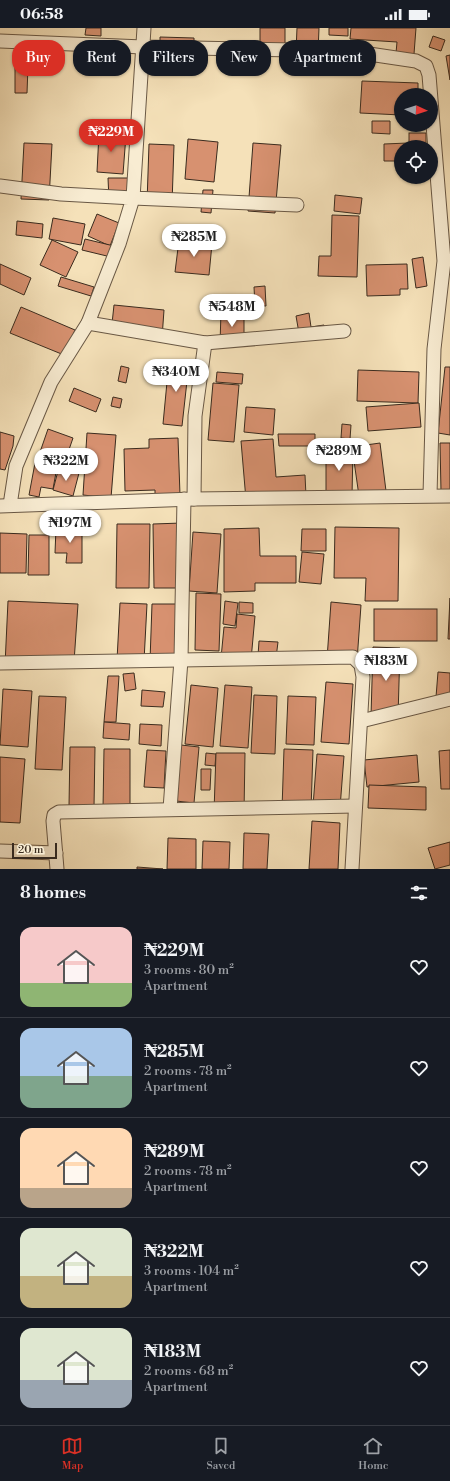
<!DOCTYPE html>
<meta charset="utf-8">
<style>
:root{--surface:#171b24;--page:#20242c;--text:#f1f3f6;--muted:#9ea1a6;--line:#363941;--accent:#d93025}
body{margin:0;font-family:"Libre Bodoni",serif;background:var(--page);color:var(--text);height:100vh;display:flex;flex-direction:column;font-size:15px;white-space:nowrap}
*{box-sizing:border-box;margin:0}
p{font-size:13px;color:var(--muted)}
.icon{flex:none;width:22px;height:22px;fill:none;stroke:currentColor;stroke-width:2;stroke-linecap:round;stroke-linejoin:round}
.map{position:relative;height:841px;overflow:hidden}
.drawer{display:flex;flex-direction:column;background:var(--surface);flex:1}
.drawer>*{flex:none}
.top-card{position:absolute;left:12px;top:12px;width:426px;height:36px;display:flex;gap:8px}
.needle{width:26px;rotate:93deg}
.controls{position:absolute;left:394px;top:60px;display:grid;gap:8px}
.controls a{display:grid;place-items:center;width:44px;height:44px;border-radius:50%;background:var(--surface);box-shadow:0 1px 3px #0004;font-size:20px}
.scale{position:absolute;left:12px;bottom:10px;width:45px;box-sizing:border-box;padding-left:4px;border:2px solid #3a2b1e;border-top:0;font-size:11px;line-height:14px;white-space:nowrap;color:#3a2b1e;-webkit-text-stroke:3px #f8ecd2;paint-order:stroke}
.price{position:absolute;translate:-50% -34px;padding:0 9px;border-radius:14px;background:#fff;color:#222;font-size:13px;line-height:26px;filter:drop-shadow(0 1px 2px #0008)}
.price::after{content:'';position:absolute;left:50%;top:24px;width:12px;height:9px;margin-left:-6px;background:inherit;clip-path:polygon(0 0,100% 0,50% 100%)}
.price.selected{background:var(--accent);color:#fff}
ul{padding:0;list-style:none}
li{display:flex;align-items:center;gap:12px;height:100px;padding:0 20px}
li+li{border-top:1px solid var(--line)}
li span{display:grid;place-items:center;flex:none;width:112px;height:80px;border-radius:12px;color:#555}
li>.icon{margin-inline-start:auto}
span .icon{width:48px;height:48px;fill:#fffc;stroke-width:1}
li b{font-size:17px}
h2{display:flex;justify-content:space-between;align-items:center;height:48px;padding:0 20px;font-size:17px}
.pill{padding:0 14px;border-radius:16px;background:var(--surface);box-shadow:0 1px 3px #0004;font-size:14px;line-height:36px}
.pill.selected{background:var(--accent);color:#fff}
.status{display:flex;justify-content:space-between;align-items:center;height:28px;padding:0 20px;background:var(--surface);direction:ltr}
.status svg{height:11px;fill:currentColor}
.tab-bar{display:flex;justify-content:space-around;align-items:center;height:56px;border-top:1px solid var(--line);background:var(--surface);font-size:11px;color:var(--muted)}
.tab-bar a{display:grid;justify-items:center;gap:2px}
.tab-bar .selected{color:var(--accent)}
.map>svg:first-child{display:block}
.building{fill:#d79170;stroke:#3a2b1e}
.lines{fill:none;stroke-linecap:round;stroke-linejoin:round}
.street-casing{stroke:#695845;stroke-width:15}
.street{stroke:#f8ecd2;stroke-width:13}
</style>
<div class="status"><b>06:58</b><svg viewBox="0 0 49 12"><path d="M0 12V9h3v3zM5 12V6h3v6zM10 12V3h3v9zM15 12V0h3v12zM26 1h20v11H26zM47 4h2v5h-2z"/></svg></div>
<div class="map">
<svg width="450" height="841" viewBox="0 0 450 841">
<rect width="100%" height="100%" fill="#f5e1b9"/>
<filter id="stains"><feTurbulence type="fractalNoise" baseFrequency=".005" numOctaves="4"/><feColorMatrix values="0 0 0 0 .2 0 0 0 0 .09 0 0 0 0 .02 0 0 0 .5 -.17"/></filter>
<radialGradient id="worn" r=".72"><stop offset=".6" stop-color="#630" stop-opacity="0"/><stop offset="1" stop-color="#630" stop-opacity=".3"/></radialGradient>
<g class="building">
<path d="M86,0H101V8L85,7Z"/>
<rect x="260" y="0" width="25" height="23"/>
<path d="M297,0H319L318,25L296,23Z"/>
<path d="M329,0H348V8L329,7Z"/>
<path d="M351,0H416L414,26L396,25L397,14L350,11Z"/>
<path d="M433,8L445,12L441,23L429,19Z"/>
<path d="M160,9L194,10V19H160Z"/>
<path d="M450,27V52L446,28Z"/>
<path d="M15,37L28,38L27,65H15Z"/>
<path d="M362,53L418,55V67H401V87L360,85Z"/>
<path d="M372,93H390V106L372,105Z"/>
<path d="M99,105L126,107L123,146L97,144Z"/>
<rect x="409" y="105" width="17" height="14"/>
<path d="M188,111L218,114L214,154L185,151Z"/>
<path d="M24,115L52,116L49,172L21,171Z"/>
<path d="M253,115L281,117L275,185L248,183Z"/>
<path d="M408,115V119H401V133H384V116Z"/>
<path d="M149,116L174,117L172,176L147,175Z"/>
<path d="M108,150H128L129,171L109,172Z"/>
<path d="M203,162H213L211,185L201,184Z"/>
<path d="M335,167L362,170L360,186L334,183Z"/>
<path d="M97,186L119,195L110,218L88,208Z"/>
<path d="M332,187L359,188L357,249L318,248L319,228H331Z"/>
<path d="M53,190L85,196L81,217L49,211Z"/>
<path d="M17,193L43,196L42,210L16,207Z"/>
<path d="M179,200L211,201V211H179Z"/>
<path d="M85,211L114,218L111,229L82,222Z"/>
<path d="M52,212L78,224L66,249L40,237Z"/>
<path d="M179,212L212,216L209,247L175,244Z"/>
<path d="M423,229L427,258L416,260L412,231Z"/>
<path d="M0,236L31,250L24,267L0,256Z"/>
<path d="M407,236L408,261H400V267L367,268L366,237Z"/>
<path d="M61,249L94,259L91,268L58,258Z"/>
<path d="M265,258L266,278H255L254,259Z"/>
<path d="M114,277L164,282L162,310L111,305Z"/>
<path d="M21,279L75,302L64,327L10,305Z"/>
<path d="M221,284H244V316H220Z"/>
<path d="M309,285L311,299L324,297L326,306L300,311L296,288Z"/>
<path d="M169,333L189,335L182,398L163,396Z"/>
<path d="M121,338L129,340L126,355L118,353Z"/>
<path d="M445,339H450V407L438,405Z"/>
<path d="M358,342L419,344L418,375L357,373Z"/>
<path d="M217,344L243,346L242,356L216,354Z"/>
<path d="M213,355L239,357L234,414L208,412Z"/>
<path d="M74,360L101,371L96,384L69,373Z"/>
<path d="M113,369L122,371L120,380L111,378Z"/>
<path d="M419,375L421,399L368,403L366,379Z"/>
<path d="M246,379L275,381L273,407L244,404Z"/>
<path d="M342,396L351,397L350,411L341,410Z"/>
<path d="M48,401L73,410L64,436L39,427Z"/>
<path d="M0,404L14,408L13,418L5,442L0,441Z"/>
<path d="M87,405L116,407L111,470L83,467Z"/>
<path d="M278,406H315V418H279Z"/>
<path d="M178,410L180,467L155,468V462L125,463L124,421L149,420V411Z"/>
<path d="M273,411L276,449L305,447L306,468L246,472L241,413Z"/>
<path d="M380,415L387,471L360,475L352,419Z"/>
<path d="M440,415H450V462L441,463Z"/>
<path d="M326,420H353L352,468H326Z"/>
<path d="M35,435L57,439L53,461L41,459L39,469L29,467Z"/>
<path d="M59,439L79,445L73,468L53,462Z"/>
<path d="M182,495L183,560H154L153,496Z"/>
<path d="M117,496H150L149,560H116Z"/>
<path d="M335,499L399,500L398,573H365L366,550H334Z"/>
<path d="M56,500L82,501V535H66L67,525H55Z"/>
<path d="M259,500L260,528H296V555H255V563L224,564V501Z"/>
<path d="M302,501H326V523H301Z"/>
<path d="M193,504L221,506L217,565L189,563Z"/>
<path d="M0,505L27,506L26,545H0Z"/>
<path d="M29,507H49V547H28Z"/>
<path d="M302,524L324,526L321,556L299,554Z"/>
<path d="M196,565L221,566L219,623L195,622Z"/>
<path d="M450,570V611H448Z"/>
<path d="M8,573L78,576L74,634L5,637Z"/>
<path d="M225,573L238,575L235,598L223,596Z"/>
<path d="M239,574L253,575V585H239Z"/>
<path d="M331,574L361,577L357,633L327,631Z"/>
<path d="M120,575L147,576L144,633L117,632Z"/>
<path d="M152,576H178L176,634L150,633Z"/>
<rect x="374" y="581" width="63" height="32"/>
<path d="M237,586L255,588L251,632L221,630L224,599L236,600Z"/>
<path d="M259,613L278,614L276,630L258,628Z"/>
<path d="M373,619L400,620L398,689L371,688Z"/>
<path d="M438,644L450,645V669H436Z"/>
<path d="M134,645L136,661L125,663L123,646Z"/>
<path d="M108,648H119L116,694H104Z"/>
<path d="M326,654L353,656L349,716L321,714Z"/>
<path d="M191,657L218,660L213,719L185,716Z"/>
<path d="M225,657L252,659L248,720L220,718Z"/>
<path d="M3,661L32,663L28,719L0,717Z"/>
<path d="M142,662L165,664L163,679L141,678Z"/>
<path d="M254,667L277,668L275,726L251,725Z"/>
<path d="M39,668L66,669L62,742L35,741Z"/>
<path d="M288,668L316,669L314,717L286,716Z"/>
<path d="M104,694L130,696L129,712L103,710Z"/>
<path d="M140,696L162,697L161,718L139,716Z"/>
<path d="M181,717L199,719L194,775L176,773Z"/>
<path d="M70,719H95L94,779L69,778Z"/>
<path d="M104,721H130V781H103Z"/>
<path d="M284,721L313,722L311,782L282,781Z"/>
<path d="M147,722L166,723L164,760L144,759Z"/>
<path d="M450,722V761H441L439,723Z"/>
<path d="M206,725L216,726L215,738L205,737Z"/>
<path d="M216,725H245L244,785L214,784Z"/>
<path d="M317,726L344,728L340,780L313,778Z"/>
<path d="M417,727L419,754L367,759L364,732Z"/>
<path d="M0,729L25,731L20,795L0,794Z"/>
<path d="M201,741H211L210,762H201Z"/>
<path d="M369,757L426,759V782L368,780Z"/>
<path d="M312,793L340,795L338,841H309Z"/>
<path d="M244,805L269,806L267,841H243Z"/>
<path d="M168,810L196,811V841H167Z"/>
<path d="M203,813L230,814L229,841H202Z"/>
<path d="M450,814V837L435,841L428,820Z"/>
<path d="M137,839L163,841H137Z"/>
</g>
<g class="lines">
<g class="street-casing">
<g id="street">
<path d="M144,0L133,170L297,177"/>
<path d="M0,13L143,19L349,23L416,33L426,38L429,47L444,233L434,321L430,467"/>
<path d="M0,158L61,166L133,170L119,216L88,295L51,354L16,438L10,477"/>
<path d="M88,295L205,315L344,303"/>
<path d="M194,471L195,388L205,315"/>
<path d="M0,478L194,471L450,468"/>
<path d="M0,635L353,629L361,637L363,649L352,841"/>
<path d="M361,693L450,671"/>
<path d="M170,781L181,632L184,471"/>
<path d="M0,823L56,825"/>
<path d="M57,841L53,793L54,787L59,784L355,778"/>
</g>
</g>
<use href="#street" class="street"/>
</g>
<rect width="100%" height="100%" filter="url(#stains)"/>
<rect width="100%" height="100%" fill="url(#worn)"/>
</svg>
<div class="controls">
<a><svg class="needle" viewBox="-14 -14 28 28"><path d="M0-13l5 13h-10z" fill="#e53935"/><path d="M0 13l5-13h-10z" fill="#9ea1a6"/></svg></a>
<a><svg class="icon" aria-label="locate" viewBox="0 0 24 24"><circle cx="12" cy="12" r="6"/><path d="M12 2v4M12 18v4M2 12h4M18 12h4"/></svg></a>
</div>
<div class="scale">20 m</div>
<b class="price selected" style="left:111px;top:125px">₦229M</b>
<b class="price" style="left:194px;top:230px">₦285M</b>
<b class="price" style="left:232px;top:300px">₦548M</b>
<b class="price" style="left:176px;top:365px">₦340M</b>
<b class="price" style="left:339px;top:444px">₦289M</b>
<b class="price" style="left:66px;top:454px">₦322M</b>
<b class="price" style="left:70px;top:516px">₦197M</b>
<b class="price" style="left:386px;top:654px">₦183M</b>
<div class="top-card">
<a class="pill selected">Buy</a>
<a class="pill">Rent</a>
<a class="pill">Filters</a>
<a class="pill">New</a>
<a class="pill">Apartment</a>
</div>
</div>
<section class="drawer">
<h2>8 homes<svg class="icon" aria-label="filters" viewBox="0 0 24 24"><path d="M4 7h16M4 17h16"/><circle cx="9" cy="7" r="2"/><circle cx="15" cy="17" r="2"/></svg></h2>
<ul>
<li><span style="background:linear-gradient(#f6c9c9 70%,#8fb573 0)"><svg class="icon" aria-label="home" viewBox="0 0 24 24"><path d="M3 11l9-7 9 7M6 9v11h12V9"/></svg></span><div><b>₦229M</b><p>3 rooms · 80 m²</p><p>Apartment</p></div><svg class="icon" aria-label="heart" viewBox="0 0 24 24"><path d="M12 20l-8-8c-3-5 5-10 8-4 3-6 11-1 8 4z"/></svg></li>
<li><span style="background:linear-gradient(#a9c7e8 60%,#7fa58c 0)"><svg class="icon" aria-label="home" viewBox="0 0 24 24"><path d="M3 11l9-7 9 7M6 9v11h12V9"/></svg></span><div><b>₦285M</b><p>2 rooms · 78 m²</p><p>Apartment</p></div><svg class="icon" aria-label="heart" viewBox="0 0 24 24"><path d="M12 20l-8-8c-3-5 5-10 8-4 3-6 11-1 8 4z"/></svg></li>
<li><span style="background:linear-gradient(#ffd9b3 75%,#b9a48a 0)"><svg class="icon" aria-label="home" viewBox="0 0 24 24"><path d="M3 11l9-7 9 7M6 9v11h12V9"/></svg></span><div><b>₦289M</b><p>2 rooms · 78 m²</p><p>Apartment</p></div><svg class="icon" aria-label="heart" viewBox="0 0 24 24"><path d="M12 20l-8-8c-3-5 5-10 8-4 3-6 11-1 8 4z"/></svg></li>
<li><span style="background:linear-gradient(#dfe7d0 60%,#c2b280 0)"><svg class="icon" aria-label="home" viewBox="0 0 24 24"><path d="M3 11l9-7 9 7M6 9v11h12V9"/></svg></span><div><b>₦322M</b><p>3 rooms · 104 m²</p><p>Apartment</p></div><svg class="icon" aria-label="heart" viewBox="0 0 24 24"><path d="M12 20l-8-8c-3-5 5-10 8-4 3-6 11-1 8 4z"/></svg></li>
<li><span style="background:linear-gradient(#dfe7d0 65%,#9aa5b1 0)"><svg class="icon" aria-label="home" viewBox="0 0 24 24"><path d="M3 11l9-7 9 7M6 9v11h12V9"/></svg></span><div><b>₦183M</b><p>2 rooms · 68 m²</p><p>Apartment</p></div><svg class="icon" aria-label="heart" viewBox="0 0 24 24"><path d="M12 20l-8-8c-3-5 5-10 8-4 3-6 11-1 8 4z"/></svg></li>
</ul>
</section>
<nav class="tab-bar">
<a class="selected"><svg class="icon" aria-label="map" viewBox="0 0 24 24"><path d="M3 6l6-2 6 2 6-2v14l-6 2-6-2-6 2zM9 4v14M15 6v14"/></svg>Map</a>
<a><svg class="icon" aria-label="saved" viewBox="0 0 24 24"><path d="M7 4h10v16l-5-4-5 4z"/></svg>Saved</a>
<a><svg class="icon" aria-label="home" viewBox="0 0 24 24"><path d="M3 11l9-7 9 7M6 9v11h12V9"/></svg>Home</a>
</nav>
